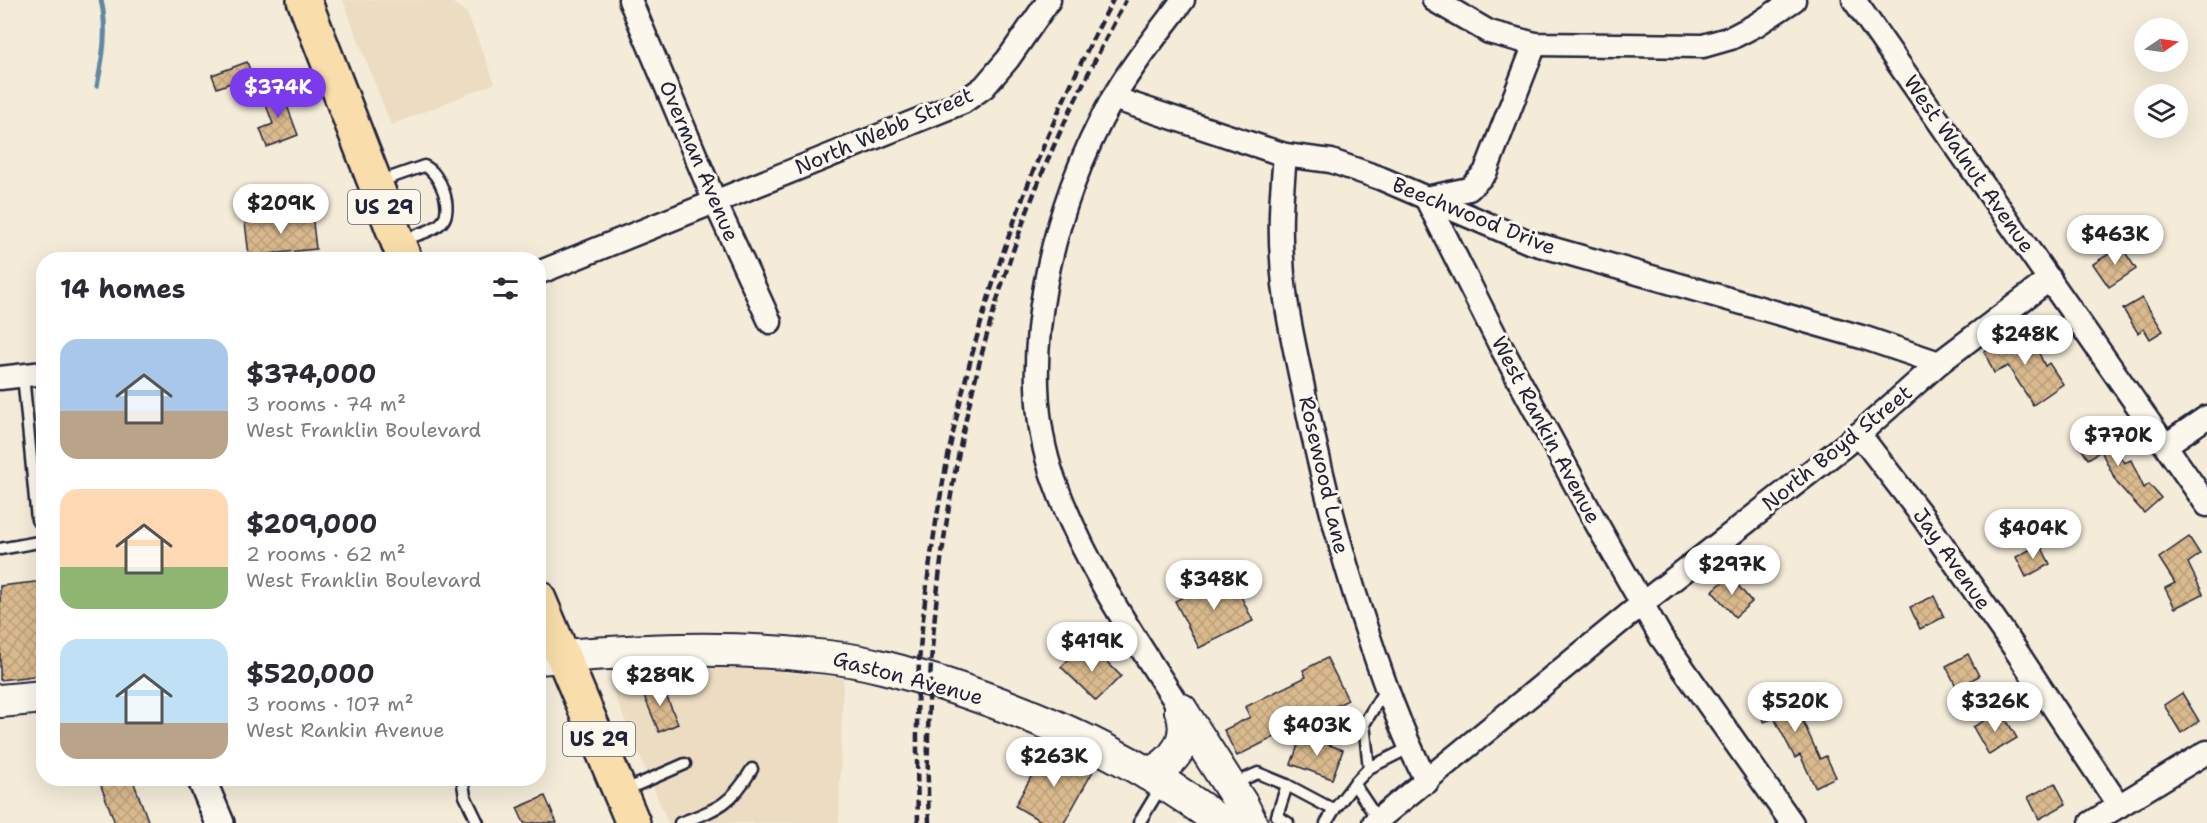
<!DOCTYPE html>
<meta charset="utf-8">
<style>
:root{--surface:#fff;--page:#f2f2f3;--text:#2b2b33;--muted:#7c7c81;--accent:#7c3aed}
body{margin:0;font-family:"Shantell Sans",sans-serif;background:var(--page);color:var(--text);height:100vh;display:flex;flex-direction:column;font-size:22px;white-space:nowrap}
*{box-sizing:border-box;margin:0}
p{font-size:20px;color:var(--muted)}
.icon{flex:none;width:33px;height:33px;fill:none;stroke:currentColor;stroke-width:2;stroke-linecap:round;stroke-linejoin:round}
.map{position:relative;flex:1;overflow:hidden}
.panel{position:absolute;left:36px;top:252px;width:510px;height:534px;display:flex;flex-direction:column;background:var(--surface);border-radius:24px;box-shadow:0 6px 24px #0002}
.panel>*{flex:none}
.needle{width:39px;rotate:77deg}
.fabs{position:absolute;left:2134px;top:18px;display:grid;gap:12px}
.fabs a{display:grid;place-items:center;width:54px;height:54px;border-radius:50%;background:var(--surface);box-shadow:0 6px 24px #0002;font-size:30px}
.price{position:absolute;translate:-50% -51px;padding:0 14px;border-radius:21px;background:#fff;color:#222;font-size:20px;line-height:39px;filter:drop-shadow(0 2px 3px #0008)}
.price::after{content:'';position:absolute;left:50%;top:36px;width:18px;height:14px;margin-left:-9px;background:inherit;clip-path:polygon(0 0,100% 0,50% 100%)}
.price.on{background:var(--accent);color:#fff}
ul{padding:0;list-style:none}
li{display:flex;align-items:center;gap:18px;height:150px;padding:0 24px}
li span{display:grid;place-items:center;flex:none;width:168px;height:120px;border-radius:18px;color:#555}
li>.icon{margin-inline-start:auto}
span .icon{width:72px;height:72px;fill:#fffc;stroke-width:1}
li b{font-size:26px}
h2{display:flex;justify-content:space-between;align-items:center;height:72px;padding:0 24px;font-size:26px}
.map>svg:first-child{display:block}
.built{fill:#ecdcc2}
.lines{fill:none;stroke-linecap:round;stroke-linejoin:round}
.stream{stroke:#5f88a3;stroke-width:5}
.building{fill:url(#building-cross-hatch);stroke:#22223b;stroke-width:1.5}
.service-casing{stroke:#22223b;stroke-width:15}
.minor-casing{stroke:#22223b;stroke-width:27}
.tertiary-casing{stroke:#22223b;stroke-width:32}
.secondary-casing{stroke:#22223b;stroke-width:36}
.primary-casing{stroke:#22223b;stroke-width:38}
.service{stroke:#fbf7ec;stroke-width:10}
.minor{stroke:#fbf7ec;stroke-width:22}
.tertiary{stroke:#fbf7ec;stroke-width:27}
.secondary{stroke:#fbf7ec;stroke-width:32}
.primary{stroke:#f9deab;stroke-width:33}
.rail{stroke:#22223b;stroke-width:4.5;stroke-dasharray:9 4.5;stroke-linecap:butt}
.labels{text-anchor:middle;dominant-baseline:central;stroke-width:6;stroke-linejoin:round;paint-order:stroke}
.shield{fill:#fbf7ec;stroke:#636270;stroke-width:1.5}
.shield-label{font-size:20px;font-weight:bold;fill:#22223b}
.street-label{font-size:21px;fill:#22223b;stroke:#fbf7ec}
</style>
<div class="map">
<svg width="2207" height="823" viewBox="0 0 2207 823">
<defs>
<pattern id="building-cross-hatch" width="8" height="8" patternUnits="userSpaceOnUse" patternTransform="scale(1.5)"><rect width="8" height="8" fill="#daba8d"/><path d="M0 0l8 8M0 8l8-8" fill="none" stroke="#bba07b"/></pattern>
</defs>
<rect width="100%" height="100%" fill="#f4ebd9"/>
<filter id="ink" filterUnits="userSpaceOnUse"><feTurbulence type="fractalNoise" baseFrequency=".0167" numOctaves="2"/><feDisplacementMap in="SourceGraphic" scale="12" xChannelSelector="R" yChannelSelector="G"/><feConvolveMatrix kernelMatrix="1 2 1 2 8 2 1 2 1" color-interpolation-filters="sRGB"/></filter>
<g filter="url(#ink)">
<g class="built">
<path d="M343,0H449L467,13L495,83L391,125Z"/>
<path d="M667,666L764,670L843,678L839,823H668L609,682L614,674L619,670Z"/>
</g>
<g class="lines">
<path class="stream" d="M97,86C103,57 108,29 101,0"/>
</g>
<g class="building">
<path d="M247,62L252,75L217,88L212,75Z"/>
<path d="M280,87L298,135L267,147L260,129L273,124L262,94Z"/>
<path d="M312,214L316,249L249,256L245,222Z"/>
<path d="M2121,246L2136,269L2109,287L2093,264Z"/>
<path d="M2142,298L2163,331L2150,339L2144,329L2138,333L2123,309Z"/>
<path d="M2028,330L2045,366L2049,363L2063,384L2033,405L2008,366L1994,373L1984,351Z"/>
<path d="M2099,423L2124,463L2131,460L2144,488L2149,484L2161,498L2144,513L2117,483L2101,451L2088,459L2075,439Z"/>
<path d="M2189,537L2200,554L2188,563L2203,594L2175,608L2165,588L2175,583L2159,558Z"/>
<path d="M2040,544L2050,564L2026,577L2016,557Z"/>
<path d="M1230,574L1253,621L1199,648L1175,601Z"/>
<path d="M1730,576L1752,602L1735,617L1712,591Z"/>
<path d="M44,581L43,675L0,680V586Z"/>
<path d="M1934,596L1944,617L1920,629L1910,607Z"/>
<path d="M1092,647L1121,676L1096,701L1061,667L1076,652L1081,658Z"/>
<path d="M1968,654L1979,676L1957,688L1946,666Z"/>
<path d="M1327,658L1348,700L1237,756L1224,730L1250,717L1245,707L1306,677L1303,670Z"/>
<path d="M661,683L678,724L659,732L642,691Z"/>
<path d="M1787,686L1820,759L1826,756L1836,777L1815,787L1800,755L1795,758L1774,718L1764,722L1754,701Z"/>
<path d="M2182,693L2199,721L2181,733L2164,705Z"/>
<path d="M2001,711L2017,738L1989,755L1973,727Z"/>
<path d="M1302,735L1343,750L1332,779L1291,764Z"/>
<path d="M1048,746L1093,771L1064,823H1044L1015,806Z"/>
<path d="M98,778H132L149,823H115Z"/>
<path d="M2055,783L2066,804L2039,819L2028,797Z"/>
<path d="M545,796L557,823H524L517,808Z"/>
</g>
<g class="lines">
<g class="service-casing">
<g id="service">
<path d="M378,182L424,166C440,172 455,210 441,223C432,232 412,236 401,240"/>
<path d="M23,375L37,520H44"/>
<path d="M0,549L44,541"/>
<path d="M1369,768L1364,724L1386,688"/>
<path d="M462,778L465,796L478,823"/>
<path d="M1233,784L1258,773L1287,785L1334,810L1354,784L1378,820"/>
<path d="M1354,784L1369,768L1409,748"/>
<path d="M1287,785L1277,816L1288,823"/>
<path d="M623,791L685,764"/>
<path d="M680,823C717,809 731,805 752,769"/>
<path d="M1139,823L1162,785"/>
<path d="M1326,823L1334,810"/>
</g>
</g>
<g class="minor-casing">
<g id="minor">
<path d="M630,0L715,202L770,322"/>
<path d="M1434,0L1489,32L1535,44L1703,46L1731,38L1756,25L1794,0"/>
<path d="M1854,0L2207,505"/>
<path d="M1535,44L1485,173L1469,189L1426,198L1499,343L1594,519L1661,637L1792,823"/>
<path d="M1113,98L1285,155L1331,161L1380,178L1529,242L1865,338L1939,363"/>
<path d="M1285,155C1282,190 1279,224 1282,259C1284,306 1296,352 1305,398C1321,474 1339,548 1364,622C1382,677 1400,730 1427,782"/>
<path d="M538,273L963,102L984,87L1008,59L1049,0"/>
<path d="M0,378L44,373"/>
<path d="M1859,434L1923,517L2011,643L2119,806"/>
<path d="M2166,445L2207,417"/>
<path d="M1181,710C1133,636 1084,563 1054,480C1012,366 1053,202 1112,100C1130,67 1160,31 1183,0"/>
<path d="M1374,823L1643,603L1859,434L1939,363L2050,279"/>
<path d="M2091,823L2207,752"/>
</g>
</g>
<g class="tertiary-casing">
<path id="tertiary" d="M201,778L220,823"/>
</g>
<g class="secondary-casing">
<g id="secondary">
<path d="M538,658C638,650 728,645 828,657C867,661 906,673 943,684C1042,716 1138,759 1221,823"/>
<path d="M0,701L44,697"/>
<path d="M1181,710L1242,805L1251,823"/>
<path d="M1148,774C1174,764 1193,738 1181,710"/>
</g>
</g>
<g class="primary-casing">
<g id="primary">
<path d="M304,0L405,260"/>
<path d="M538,597L633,823"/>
</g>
</g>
<use href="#service" class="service"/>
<use href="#minor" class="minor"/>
<use href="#tertiary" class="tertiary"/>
<use href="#secondary" class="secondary"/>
<use href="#primary" class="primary"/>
<g class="rail">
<path d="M918,823C917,758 915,693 922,628C945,404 1007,199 1113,0"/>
<path d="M929,823C920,608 960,375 1041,176C1066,115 1096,58 1126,0"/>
</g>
</g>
</g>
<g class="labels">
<g class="shield">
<rect x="348" y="190" width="72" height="34" rx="4.5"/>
<rect x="563" y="722" width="72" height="34" rx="4.5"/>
</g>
<g class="shield-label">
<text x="384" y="207">US 29</text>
<text x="599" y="739">US 29</text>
</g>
<g class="street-label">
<text transform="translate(884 131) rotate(-23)">North Webb Street</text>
<text transform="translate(699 161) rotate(67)">Overman Avenue</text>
<text transform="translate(1969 164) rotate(55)">West Walnut Avenue</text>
<text transform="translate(1474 216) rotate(22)">Beechwood Drive</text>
<text transform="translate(1546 430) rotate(62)">West Rankin Avenue</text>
<text transform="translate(1837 448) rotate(-39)">North Boyd Street</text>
<text transform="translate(1324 475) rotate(77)">Rosewood Lane</text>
<text transform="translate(1952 559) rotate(55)">Jay Avenue</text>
<text transform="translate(908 678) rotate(15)">Gaston Avenue</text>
</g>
</g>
</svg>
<div class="fabs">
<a><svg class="needle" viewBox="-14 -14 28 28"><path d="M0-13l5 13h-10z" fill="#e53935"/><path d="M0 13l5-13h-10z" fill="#7c7c81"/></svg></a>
<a><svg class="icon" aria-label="layers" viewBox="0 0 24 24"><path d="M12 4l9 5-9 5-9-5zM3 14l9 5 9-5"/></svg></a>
</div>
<b class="price on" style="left:278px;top:119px">$374K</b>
<b class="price" style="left:281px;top:235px">$209K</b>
<b class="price" style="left:2115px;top:266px">$463K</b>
<b class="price" style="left:2025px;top:366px">$248K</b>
<b class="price" style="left:2118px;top:467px">$770K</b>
<b class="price" style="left:2033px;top:560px">$404K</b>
<b class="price" style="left:1732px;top:596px">$297K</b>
<b class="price" style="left:1214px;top:611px">$348K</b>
<b class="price" style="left:1092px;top:673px">$419K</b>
<b class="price" style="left:660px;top:707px">$289K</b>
<b class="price" style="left:1795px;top:733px">$520K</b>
<b class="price" style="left:1995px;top:733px">$326K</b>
<b class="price" style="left:1317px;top:757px">$403K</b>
<b class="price" style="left:1054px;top:788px">$263K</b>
<section class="panel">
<h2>14 homes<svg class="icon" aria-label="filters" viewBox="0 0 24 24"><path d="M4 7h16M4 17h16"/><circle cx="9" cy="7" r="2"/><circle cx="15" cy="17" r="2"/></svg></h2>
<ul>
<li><span style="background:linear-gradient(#a9c7e8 60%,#b9a48a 0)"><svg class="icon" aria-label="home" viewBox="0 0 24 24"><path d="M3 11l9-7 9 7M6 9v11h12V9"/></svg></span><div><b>$374,000</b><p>3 rooms · 74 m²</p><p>West Franklin Boulevard</p></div></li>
<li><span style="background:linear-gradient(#ffd9b3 65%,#8fb573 0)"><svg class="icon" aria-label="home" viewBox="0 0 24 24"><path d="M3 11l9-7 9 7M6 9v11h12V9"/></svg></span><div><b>$209,000</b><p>2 rooms · 62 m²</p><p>West Franklin Boulevard</p></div></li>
<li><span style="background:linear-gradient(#bfe0f5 70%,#b9a48a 0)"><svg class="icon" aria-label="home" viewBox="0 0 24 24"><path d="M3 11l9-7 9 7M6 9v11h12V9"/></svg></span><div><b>$520,000</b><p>3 rooms · 107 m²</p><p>West Rankin Avenue</p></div></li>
</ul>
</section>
</div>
